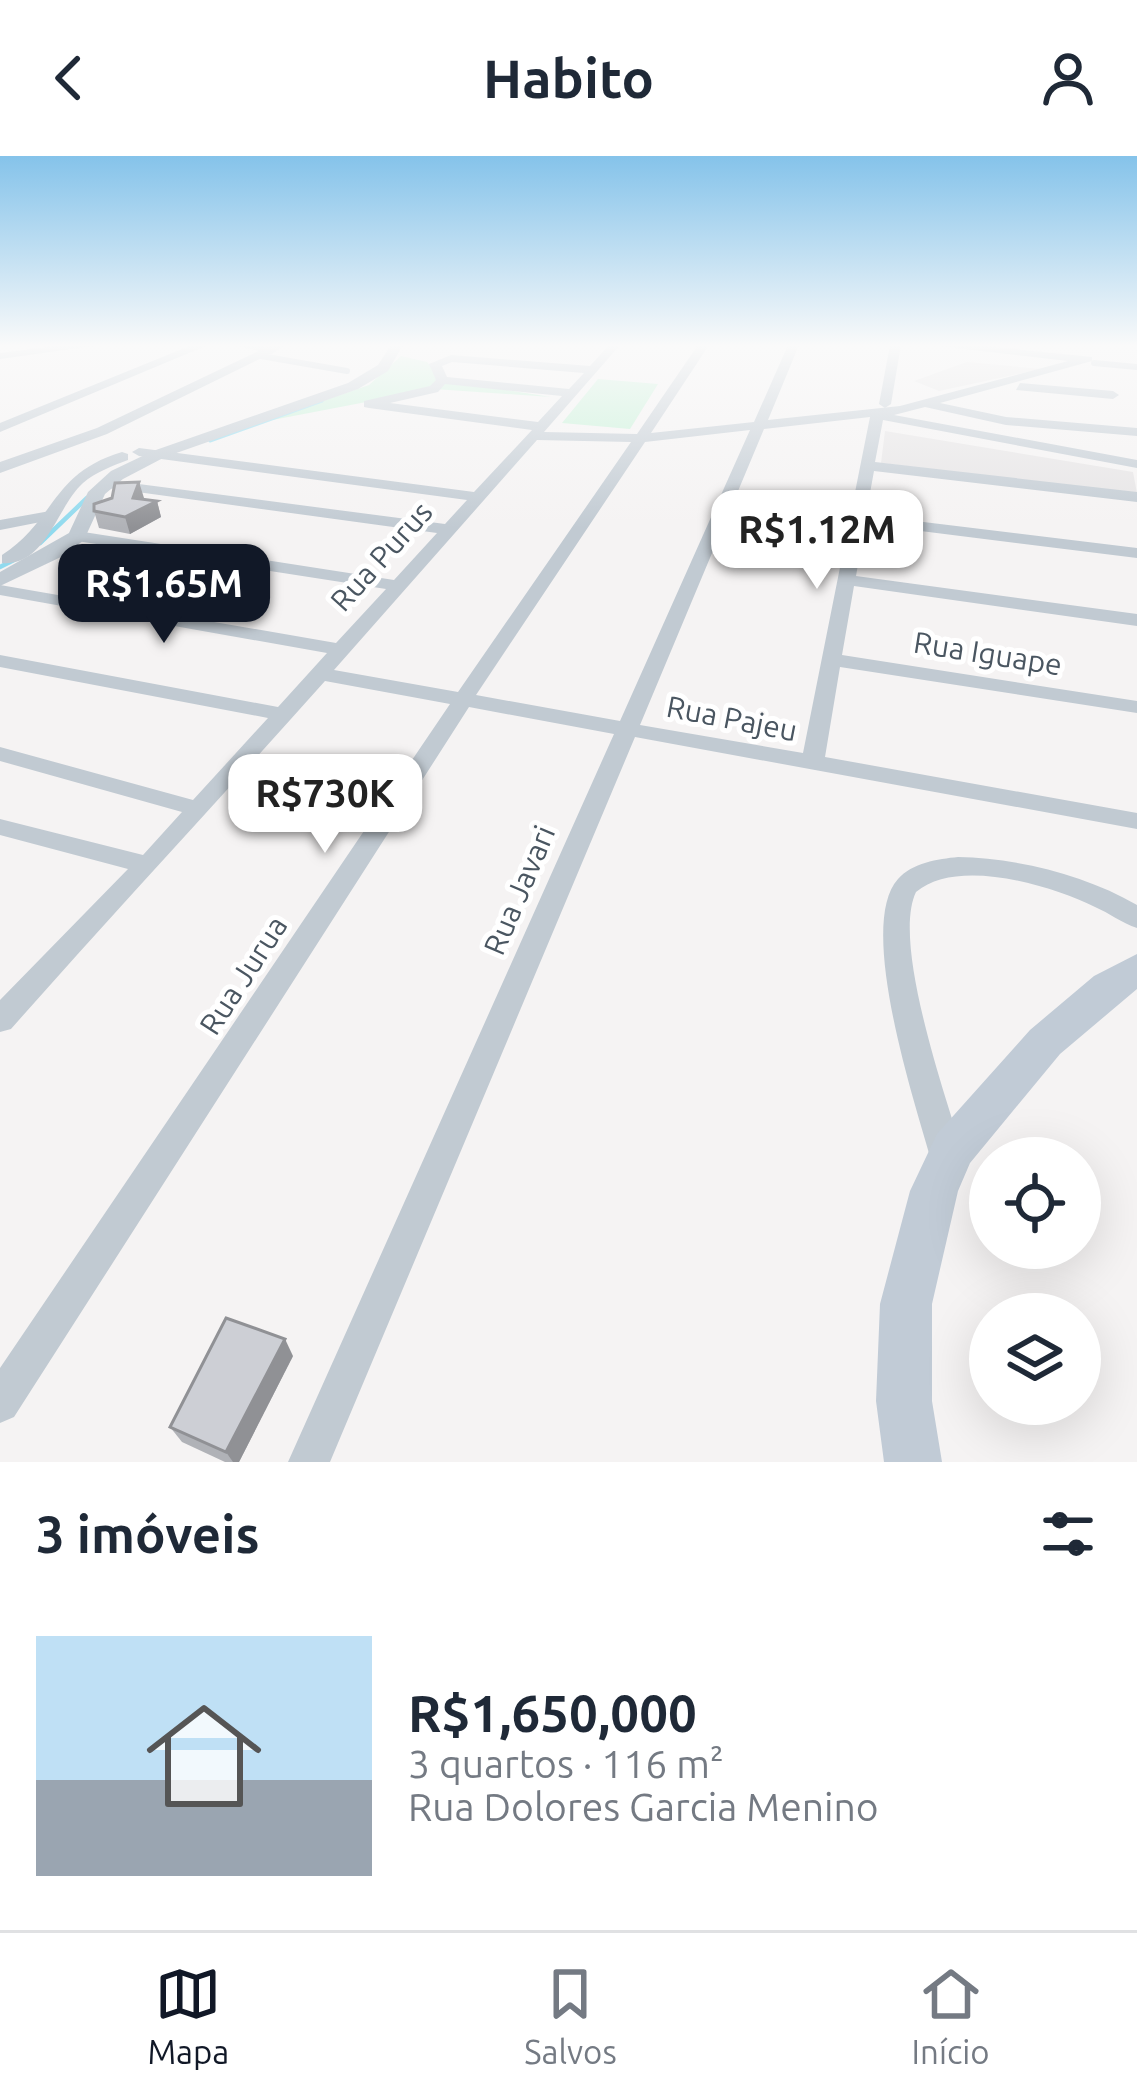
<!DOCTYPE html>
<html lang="pt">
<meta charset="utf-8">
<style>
:root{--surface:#fff;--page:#f2f2f3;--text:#1f2937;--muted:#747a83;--line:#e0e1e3;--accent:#111827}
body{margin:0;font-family:Ubuntu,sans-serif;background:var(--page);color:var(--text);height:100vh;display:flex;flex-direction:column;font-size:45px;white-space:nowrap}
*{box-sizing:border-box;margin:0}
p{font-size:39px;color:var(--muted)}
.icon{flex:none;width:66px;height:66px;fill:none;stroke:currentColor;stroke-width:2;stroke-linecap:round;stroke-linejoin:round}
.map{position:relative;height:1306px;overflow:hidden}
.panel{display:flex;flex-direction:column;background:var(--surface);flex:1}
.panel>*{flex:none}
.buttons{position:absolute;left:969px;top:981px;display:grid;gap:24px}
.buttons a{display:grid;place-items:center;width:132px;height:132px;border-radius:50%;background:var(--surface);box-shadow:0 12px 48px #0002;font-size:60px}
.price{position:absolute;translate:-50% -102px;padding:0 27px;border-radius:24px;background:#fff;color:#222;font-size:39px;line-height:78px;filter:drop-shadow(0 3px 6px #0008)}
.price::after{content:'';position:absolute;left:50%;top:72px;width:36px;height:27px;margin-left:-18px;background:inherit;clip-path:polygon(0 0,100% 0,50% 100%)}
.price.active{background:var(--accent);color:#fff}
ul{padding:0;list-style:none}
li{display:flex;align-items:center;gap:36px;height:300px;padding:0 36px}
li+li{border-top:3px solid var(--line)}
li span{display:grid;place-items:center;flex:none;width:336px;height:240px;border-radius:0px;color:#555}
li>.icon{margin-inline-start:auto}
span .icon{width:144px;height:144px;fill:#fffc;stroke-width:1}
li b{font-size:51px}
h2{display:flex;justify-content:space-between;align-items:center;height:144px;padding:0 36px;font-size:51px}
header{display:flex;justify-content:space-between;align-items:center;height:156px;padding:0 36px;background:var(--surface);font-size:54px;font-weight:600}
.dock{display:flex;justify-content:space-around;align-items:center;height:168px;border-top:3px solid var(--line);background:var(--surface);font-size:33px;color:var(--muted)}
.dock a{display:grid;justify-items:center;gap:6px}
.dock .active{color:var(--accent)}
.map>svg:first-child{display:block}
.education{fill:#e6e4e5}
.green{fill:#c3f1d5}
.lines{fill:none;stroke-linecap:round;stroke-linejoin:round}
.stream-far1{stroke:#90daee;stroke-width:3}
.stream{stroke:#90daee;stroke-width:4.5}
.service{stroke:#c1cad2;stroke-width:6}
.minor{fill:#c1cad2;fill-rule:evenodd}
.tertiary{fill:#c1cad2;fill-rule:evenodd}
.secondary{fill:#c1cbd6;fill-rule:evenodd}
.wall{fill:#b0b2b7}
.shaded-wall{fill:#909195}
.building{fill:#cdcfd5;stroke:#909195;stroke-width:3}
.labels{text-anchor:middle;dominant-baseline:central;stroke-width:10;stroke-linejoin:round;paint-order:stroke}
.street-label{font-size:30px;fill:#4a5661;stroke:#fff}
</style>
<header><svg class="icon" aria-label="back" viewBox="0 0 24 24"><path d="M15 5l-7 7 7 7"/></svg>Habito<svg class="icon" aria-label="person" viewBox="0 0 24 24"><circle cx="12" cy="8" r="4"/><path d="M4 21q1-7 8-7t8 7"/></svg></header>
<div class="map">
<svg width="1137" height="1306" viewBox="0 0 1137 1306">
<rect width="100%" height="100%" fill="#f5f3f3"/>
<g class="education">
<path d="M967,206L1041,213L939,235L914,225Z"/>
<path d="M885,275L1133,316L1137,337L881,307Z"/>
</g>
<g class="green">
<path d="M401,200L427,206L443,224L551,241L434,233L262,266L369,229Z"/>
<path d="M598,223L658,228L630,273L562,267Z"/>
</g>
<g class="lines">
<path class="stream-far1" d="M210,285L322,245"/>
<g class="stream">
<path d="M40,387L87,342"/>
<path d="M0,411L14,404"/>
</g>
<g class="service">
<path d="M261,200L347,215"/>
<path d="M1094,207L1137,211"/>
</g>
<g class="minor">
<path d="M63,189H100L0,203V197Z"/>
<path d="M192,189H208L0,276V267Z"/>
<path d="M234,189H259L277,195L271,198Z"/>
<path d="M609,189H620L544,276L637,278L698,189H709L651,277L754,266L788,189H799L768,264L900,250L1068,205L930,189H976L1092,201V205L940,247L1006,261L1137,272V280L1006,269L925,251L894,259L1137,304V312L883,264L875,306L1137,336V346L874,315L866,359L1137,392V402L865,368L856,420L1137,458V470L854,430L842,499L1137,545V557L840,511L825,601L1137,657V673L635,581L330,1306H288L614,578L469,551L14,1261L0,1267V1212L450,548L325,525C221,642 114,756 11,873L0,876V844L128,713L0,679V663L143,699L182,656L0,605V591L193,644L268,562L0,511V499L278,551L327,497L0,439V429L336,487L386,433L77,385L69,380L77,375L394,424L437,377L108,332L101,328L108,324L445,368L467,344L139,300L132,296L139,292L474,336L532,274L369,252L364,251V245L430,230L436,224L429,208L451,199L590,210ZM452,206L584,217L569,233L447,221L442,210ZM445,228L562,240L538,266L390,247L438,236ZM870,261L803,597L640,569L764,273ZM750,274L620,565L476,539L645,286ZM537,284L631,286L458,536L334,514Z"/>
<path d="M890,189H901L891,248L885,252L879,248Z"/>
<path d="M1020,227L1113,235L1119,239L1113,243L1016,234Z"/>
<path d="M50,355L56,357V363L0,374V364Z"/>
<path d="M958,701C1017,702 1086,719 1137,749V772C1122,767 1109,757 1095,751C1050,729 957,701 916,736C891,788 948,947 965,1004L960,1015L948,1020L936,1015L931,1004C915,947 856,769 898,723C912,707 938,703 958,701Z"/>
</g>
<g class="tertiary">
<path d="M271,189H288L107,278L0,317V306L97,272Z"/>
<path d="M391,189H403L388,215L358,233L165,301L123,323L105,338L84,384L63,400L0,430V416L69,377L88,336L111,315L153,295L348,227L378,209Z"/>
<path d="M122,296L128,298V304C112,310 96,316 83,327C57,350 46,411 2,407V399C56,364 51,317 122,296Z"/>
</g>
<path class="secondary" d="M1137,798V833L1060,898L970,1007L958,1035L932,1148V1245L942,1306H884L876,1245L880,1148L910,1035L937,978L1030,874L1094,820Z"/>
</g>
<g class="wall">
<path d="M139,326L143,344L157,345L161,361L130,378L99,372L94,355Z"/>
<path d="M293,1200L239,1306H225L182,1286L170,1271Z"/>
</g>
<g class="shaded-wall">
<path d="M139,326L144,342L140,353L157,345L161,361L130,378L125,361Z"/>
<path d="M285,1183L293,1200L239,1306H233L226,1296Z"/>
</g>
<g class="building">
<path d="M139,326L133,342L157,345L125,361L94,355V348L112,342L115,327Z"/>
<path d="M226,1162L285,1183L226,1296L170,1271Z"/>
</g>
<linearGradient id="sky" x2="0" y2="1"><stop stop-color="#85c3ea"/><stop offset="0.51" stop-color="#fafafa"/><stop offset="1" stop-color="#fafafa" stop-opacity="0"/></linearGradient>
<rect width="1137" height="372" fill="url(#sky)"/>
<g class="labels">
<g class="street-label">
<text transform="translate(381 400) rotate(-48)">Rua Purus</text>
<text transform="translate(988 497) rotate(9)">Rua Iguape</text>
<text transform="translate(732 562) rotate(11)">Rua Pajeu</text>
<text transform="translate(519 734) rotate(-67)">Rua Javari</text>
<text transform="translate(243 819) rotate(-57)">Rua Jurua</text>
</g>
</g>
</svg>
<div class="buttons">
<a><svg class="icon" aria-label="locate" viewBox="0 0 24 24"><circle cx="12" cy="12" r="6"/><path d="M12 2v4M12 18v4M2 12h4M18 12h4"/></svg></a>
<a><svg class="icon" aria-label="layers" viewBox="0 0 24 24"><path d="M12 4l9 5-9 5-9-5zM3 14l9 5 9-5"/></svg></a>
</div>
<b class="price" style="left:817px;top:436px">R$1.12M</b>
<b class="price active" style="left:164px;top:490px">R$1.65M</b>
<b class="price" style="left:325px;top:700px">R$730K</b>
</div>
<section class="panel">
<h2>3 imóveis<svg class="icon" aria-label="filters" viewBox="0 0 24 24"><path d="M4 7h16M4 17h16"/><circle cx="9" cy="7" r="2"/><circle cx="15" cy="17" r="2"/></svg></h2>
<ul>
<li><span style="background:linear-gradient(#bfe0f5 60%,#9aa5b1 0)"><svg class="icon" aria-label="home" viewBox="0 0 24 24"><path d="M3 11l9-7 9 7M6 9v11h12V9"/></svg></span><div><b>R$1,650,000</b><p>3 quartos · 116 m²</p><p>Rua Dolores Garcia Menino</p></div></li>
</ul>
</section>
<nav class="dock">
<a class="active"><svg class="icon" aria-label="map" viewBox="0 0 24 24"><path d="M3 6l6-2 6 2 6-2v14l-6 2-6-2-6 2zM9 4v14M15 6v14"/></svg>Mapa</a>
<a><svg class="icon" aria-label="saved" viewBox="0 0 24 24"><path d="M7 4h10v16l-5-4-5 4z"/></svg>Salvos</a>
<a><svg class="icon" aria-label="home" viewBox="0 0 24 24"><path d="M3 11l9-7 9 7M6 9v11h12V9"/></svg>Início</a>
</nav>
